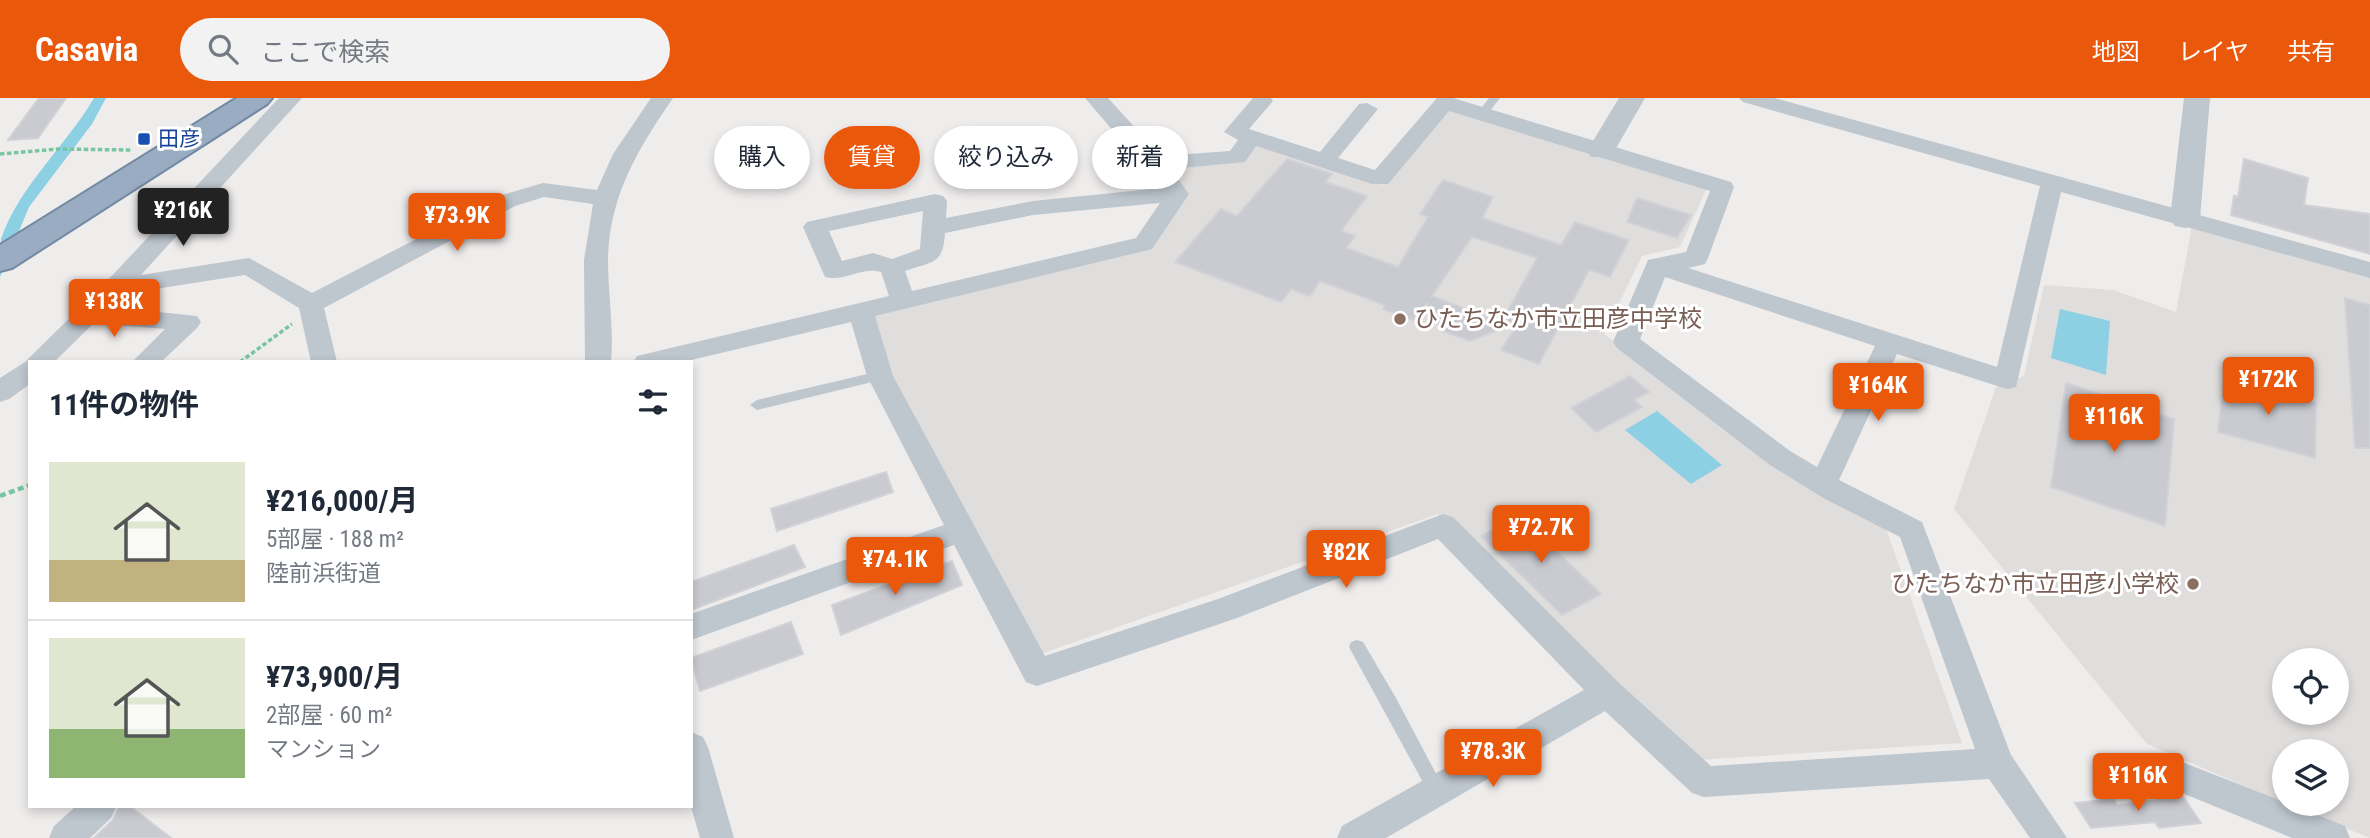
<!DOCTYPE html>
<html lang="ja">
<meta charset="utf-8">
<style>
:root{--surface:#fff;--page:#f2f2f3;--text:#1f2937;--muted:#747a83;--line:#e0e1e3;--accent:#ea580c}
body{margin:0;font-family:"Roboto Condensed","Noto Sans JP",sans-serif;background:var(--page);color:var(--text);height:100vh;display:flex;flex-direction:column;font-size:26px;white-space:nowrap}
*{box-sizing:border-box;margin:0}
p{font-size:23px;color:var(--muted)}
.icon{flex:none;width:38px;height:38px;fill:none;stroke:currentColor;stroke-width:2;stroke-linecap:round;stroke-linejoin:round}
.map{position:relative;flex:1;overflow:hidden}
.side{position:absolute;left:28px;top:262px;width:665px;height:448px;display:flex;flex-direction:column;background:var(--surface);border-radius:0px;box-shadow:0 4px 10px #0003}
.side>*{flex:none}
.guide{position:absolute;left:714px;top:28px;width:665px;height:63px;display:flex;gap:14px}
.controls{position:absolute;left:2272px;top:550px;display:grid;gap:14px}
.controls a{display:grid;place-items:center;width:77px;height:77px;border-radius:50%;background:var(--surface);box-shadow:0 4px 10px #0003;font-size:35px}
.price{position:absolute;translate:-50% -60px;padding:0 16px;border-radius:7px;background:var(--accent);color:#fff;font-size:23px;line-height:46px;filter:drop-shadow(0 2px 4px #0008)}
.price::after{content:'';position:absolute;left:50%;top:42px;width:21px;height:16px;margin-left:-10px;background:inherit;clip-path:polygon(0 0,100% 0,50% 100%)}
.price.active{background:#222;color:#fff}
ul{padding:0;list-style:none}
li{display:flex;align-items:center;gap:21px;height:175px;padding:0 21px}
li+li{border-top:2px solid var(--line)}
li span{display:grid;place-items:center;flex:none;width:196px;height:140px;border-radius:0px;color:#555}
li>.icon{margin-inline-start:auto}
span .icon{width:84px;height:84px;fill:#fffc;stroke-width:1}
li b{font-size:30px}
h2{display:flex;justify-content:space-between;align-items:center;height:84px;padding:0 21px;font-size:30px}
.pill{padding:0 24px;border-radius:32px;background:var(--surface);box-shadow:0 4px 10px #0003;font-size:24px;line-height:63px}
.pill.active{background:var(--accent);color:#fff}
header{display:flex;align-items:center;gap:42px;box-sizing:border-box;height:98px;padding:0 35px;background:var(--accent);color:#fff}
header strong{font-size:33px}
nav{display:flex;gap:38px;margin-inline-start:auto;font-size:24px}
.search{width:490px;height:63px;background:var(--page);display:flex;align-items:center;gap:18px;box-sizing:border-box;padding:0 24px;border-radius:38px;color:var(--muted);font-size:26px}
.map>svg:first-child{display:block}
.education{fill:#e0dddd;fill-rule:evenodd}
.water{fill:#8dd0e4}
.building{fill:#cacbd1;stroke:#d1d2d8;stroke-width:2;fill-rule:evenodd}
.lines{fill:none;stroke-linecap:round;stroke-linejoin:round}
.trunk-casing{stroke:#7289a4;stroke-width:4}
.path-far1{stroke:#77c6a1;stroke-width:3.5;stroke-dasharray:4.5 2.5;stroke-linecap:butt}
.path{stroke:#77c6a1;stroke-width:4.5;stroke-dasharray:6 3.5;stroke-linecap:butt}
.service{fill:#bec6ce;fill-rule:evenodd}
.minor{fill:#bec6ce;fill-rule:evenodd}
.tertiary{fill:#bec6ce;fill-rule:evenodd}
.trunk{fill:#9aacc1;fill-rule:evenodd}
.transit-dot{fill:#1a4fb4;stroke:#fff;stroke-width:2.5}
.education-dot{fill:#8d6e63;stroke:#fff;stroke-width:2.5}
.labels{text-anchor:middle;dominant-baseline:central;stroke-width:6;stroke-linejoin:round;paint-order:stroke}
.far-transit-label{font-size:21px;fill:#164399;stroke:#fff;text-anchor:start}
.education-label{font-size:24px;fill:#785e54;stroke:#fff;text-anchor:start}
</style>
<header>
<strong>Casavia</strong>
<div class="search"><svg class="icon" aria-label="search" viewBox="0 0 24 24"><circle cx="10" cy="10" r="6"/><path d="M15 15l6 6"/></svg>ここで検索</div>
<nav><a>地図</a><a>レイヤ</a><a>共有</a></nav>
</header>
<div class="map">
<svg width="2370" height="740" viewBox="0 0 2370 740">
<rect width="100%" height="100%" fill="#efecec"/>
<g class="education">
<path d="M1446,9L1707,90L1680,149L1642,158L1604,236L1770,365L1885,428L1962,645L1698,662L1438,416L1038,557L886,276L869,217L1149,149L1184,99L1169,68L1263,46L1383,87Z"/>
<path d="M2192,128L2370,177V740L2284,705H2336V653H2284V705L2147,646L1954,411L1996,289L2024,278L2044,187L2113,192L2176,214ZM2284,562H2336V614H2284Z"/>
</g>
<g class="water">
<path d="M94,0H106L92,26L29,109L0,179C0,167 0,152 1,141C19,88 66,48 94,0Z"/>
<path d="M2060,211L2110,223L2106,277L2051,260Z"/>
<path d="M1657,313L1722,367L1691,386L1625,332Z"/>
</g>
<g class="building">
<path d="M39,0H66L38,40L8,42Z"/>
<path d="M1287,61L1332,76L1325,84L1367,98L1341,133L1355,138L1346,150L1398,169L1428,119L1420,116L1443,82L1493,99L1482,120L1561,147L1575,124L1629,142L1610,179L1589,172L1539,266L1501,252L1520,223L1470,243L1442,233L1427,205L1413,222L1383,211L1385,207L1320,183L1310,198L1291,191L1281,204L1175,164L1221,111L1237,118ZM1472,139L1537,160L1501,225L1432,198Z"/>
<path d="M2244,61L2308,80L2304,107L2370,116V156L2231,117L2234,98L2238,99Z"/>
<path d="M1637,100L1691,117L1677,140L1627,124Z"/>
<path d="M2345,200L2370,207V350H2355Z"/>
<path d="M2224,277L2316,305L2315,360L2218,334Z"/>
<path d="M1630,278L1649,294L1634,302L1642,309L1596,334L1571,310Z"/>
<path d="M2066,285L2174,321L2165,428L2051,389Z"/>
<path d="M886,374L893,394L777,433L771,411Z"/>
<path d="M1519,417L1601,496L1562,517L1481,438Z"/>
<path d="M794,447L805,469L691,512V484Z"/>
<path d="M952,463L962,487L841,537L832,507Z"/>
<path d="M791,524L803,556L700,593L691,560Z"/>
<path d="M2183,699L2201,725L2159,730L2155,724L2091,730L2075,705L2113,701L2117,707Z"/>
<path d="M119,709H131L171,740H94L113,722Z"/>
</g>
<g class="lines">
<g class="trunk-casing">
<path id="trunk" d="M237,0H272L267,6L12,170L0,173V147Z"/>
</g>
<g class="path-far1">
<path d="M0,56L58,51L132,52"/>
<path d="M240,264L292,226"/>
</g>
<path class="path" d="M0,398L30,387"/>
<g class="service">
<path d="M1489,0H1500L1486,18H1478L1477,16Z"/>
<path d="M880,273L885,275L887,278L885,281L757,312L750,307L757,302Z"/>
<path d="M1357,542L1363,544L1396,600L1442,687L1444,692L1442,697L1436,700L1430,697L1349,549L1351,544Z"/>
</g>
<g class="minor">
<path d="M279,0H302L141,177L249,160L312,195L499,98L543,85L597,92L613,56L651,0H673C638,51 609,98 608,162C608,196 614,230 611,264H585L584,162L593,106L544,99L515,108L324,210L337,264H311L299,210L245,177L123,196L110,209L197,218L201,224L197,230L161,264H132L165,231L94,225L54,264H30V286L9,301L0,304V280L25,264L107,183Z"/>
<path d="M1085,0H1108L1161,58L1230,53L1238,42L1224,34L1253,0H1271L1273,3L1249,31L1320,54L1359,6L1367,5L1378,11L1338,60L1375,72L1437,0H1453L1731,84L1734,89L1708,160L1705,166L1688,170L1997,269L2040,88L1743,4L1739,0H1774L2370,164V180L2061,94L2016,289L2007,291L1897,256L1839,382L1922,424L2011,657L2067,740H2030L1989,681L1704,699L1692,695L1605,613L1386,740H1337L1342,728L1584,592L1438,441L1237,520L1037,588L1026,584L954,447L691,542V516L944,427L867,278L851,224L683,264H633L637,258L889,198L881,174C862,168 845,184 825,179L803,129L807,124L935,96L943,98L947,103L946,120L1033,103L1162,90ZM1449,13L1710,93L1686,154L1648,162L1613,244L1617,250L1770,367L1825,401L1900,439L1975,651L1711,668L1619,585L1453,419L1443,416L1218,501L1045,558L893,278L875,218L1152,151L1189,96L1171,71L1245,64L1256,48L1372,86H1388ZM1160,105L1136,140L912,193L905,173C933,163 943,167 945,135L1033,117ZM923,113L920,151L892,161L873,155L842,163L829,133ZM1665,179L1875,248L1817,369L1790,353L1640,241Z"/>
<path d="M691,634L703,639L708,649L734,740H700L691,709Z"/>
<path d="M2177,662L2345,728L2350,740H2292L2165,688L2160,677L2165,666Z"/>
<path d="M75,709H116L111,720L90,740H49L54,728Z"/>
</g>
<g class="tertiary">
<path d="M1619,0H1645L1611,59H1591L1587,53Z"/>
<path d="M2184,0H2210L2200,121L2195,128L2185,130L2175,128L2170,121Z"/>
</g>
<use href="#trunk" class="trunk"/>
</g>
<rect class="transit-dot" x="137" y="34" width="14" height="14" rx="3.5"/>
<g class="education-dot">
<circle cx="1400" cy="221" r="7"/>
<circle cx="2193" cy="486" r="7"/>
</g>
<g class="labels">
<g class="far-transit-label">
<text x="158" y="41">田彦</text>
</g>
<g class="education-label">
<text x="1414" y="221">ひたちなか市立田彦中学校</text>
<text x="2179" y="486" text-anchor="end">ひたちなか市立田彦小学校</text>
</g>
</g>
</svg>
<div class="controls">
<a><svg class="icon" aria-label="locate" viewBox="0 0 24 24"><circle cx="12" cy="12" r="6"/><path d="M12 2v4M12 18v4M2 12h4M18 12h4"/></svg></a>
<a><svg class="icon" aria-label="layers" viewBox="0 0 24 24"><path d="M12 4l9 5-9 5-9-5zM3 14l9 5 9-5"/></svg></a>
</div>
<b class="price active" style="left:183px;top:150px">¥216K</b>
<b class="price" style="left:457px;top:155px">¥73.9K</b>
<b class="price" style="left:114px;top:241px">¥138K</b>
<b class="price" style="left:2268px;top:319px">¥172K</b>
<b class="price" style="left:1878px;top:325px">¥164K</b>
<b class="price" style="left:2114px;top:356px">¥116K</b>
<b class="price" style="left:1541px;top:467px">¥72.7K</b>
<b class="price" style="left:1346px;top:492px">¥82K</b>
<b class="price" style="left:895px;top:499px">¥74.1K</b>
<b class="price" style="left:1493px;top:691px">¥78.3K</b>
<b class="price" style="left:2138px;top:715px">¥116K</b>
<div class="guide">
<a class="pill">購入</a>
<a class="pill active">賃貸</a>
<a class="pill">絞り込み</a>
<a class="pill">新着</a>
</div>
<section class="side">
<h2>11件の物件<svg class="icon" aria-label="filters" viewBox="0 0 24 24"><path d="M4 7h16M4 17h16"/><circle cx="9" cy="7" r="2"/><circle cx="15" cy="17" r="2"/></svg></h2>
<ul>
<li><span style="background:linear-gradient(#dfe7d0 70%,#c2b280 0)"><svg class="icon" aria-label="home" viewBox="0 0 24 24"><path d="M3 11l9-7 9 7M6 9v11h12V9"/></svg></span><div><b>¥216,000/月</b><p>5部屋 · 188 m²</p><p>陸前浜街道</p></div></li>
<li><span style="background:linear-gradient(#dfe7d0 65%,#8fb573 0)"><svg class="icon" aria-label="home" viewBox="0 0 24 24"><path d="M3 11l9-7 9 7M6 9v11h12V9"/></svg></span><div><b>¥73,900/月</b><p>2部屋 · 60 m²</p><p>マンション</p></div></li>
</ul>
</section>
</div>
